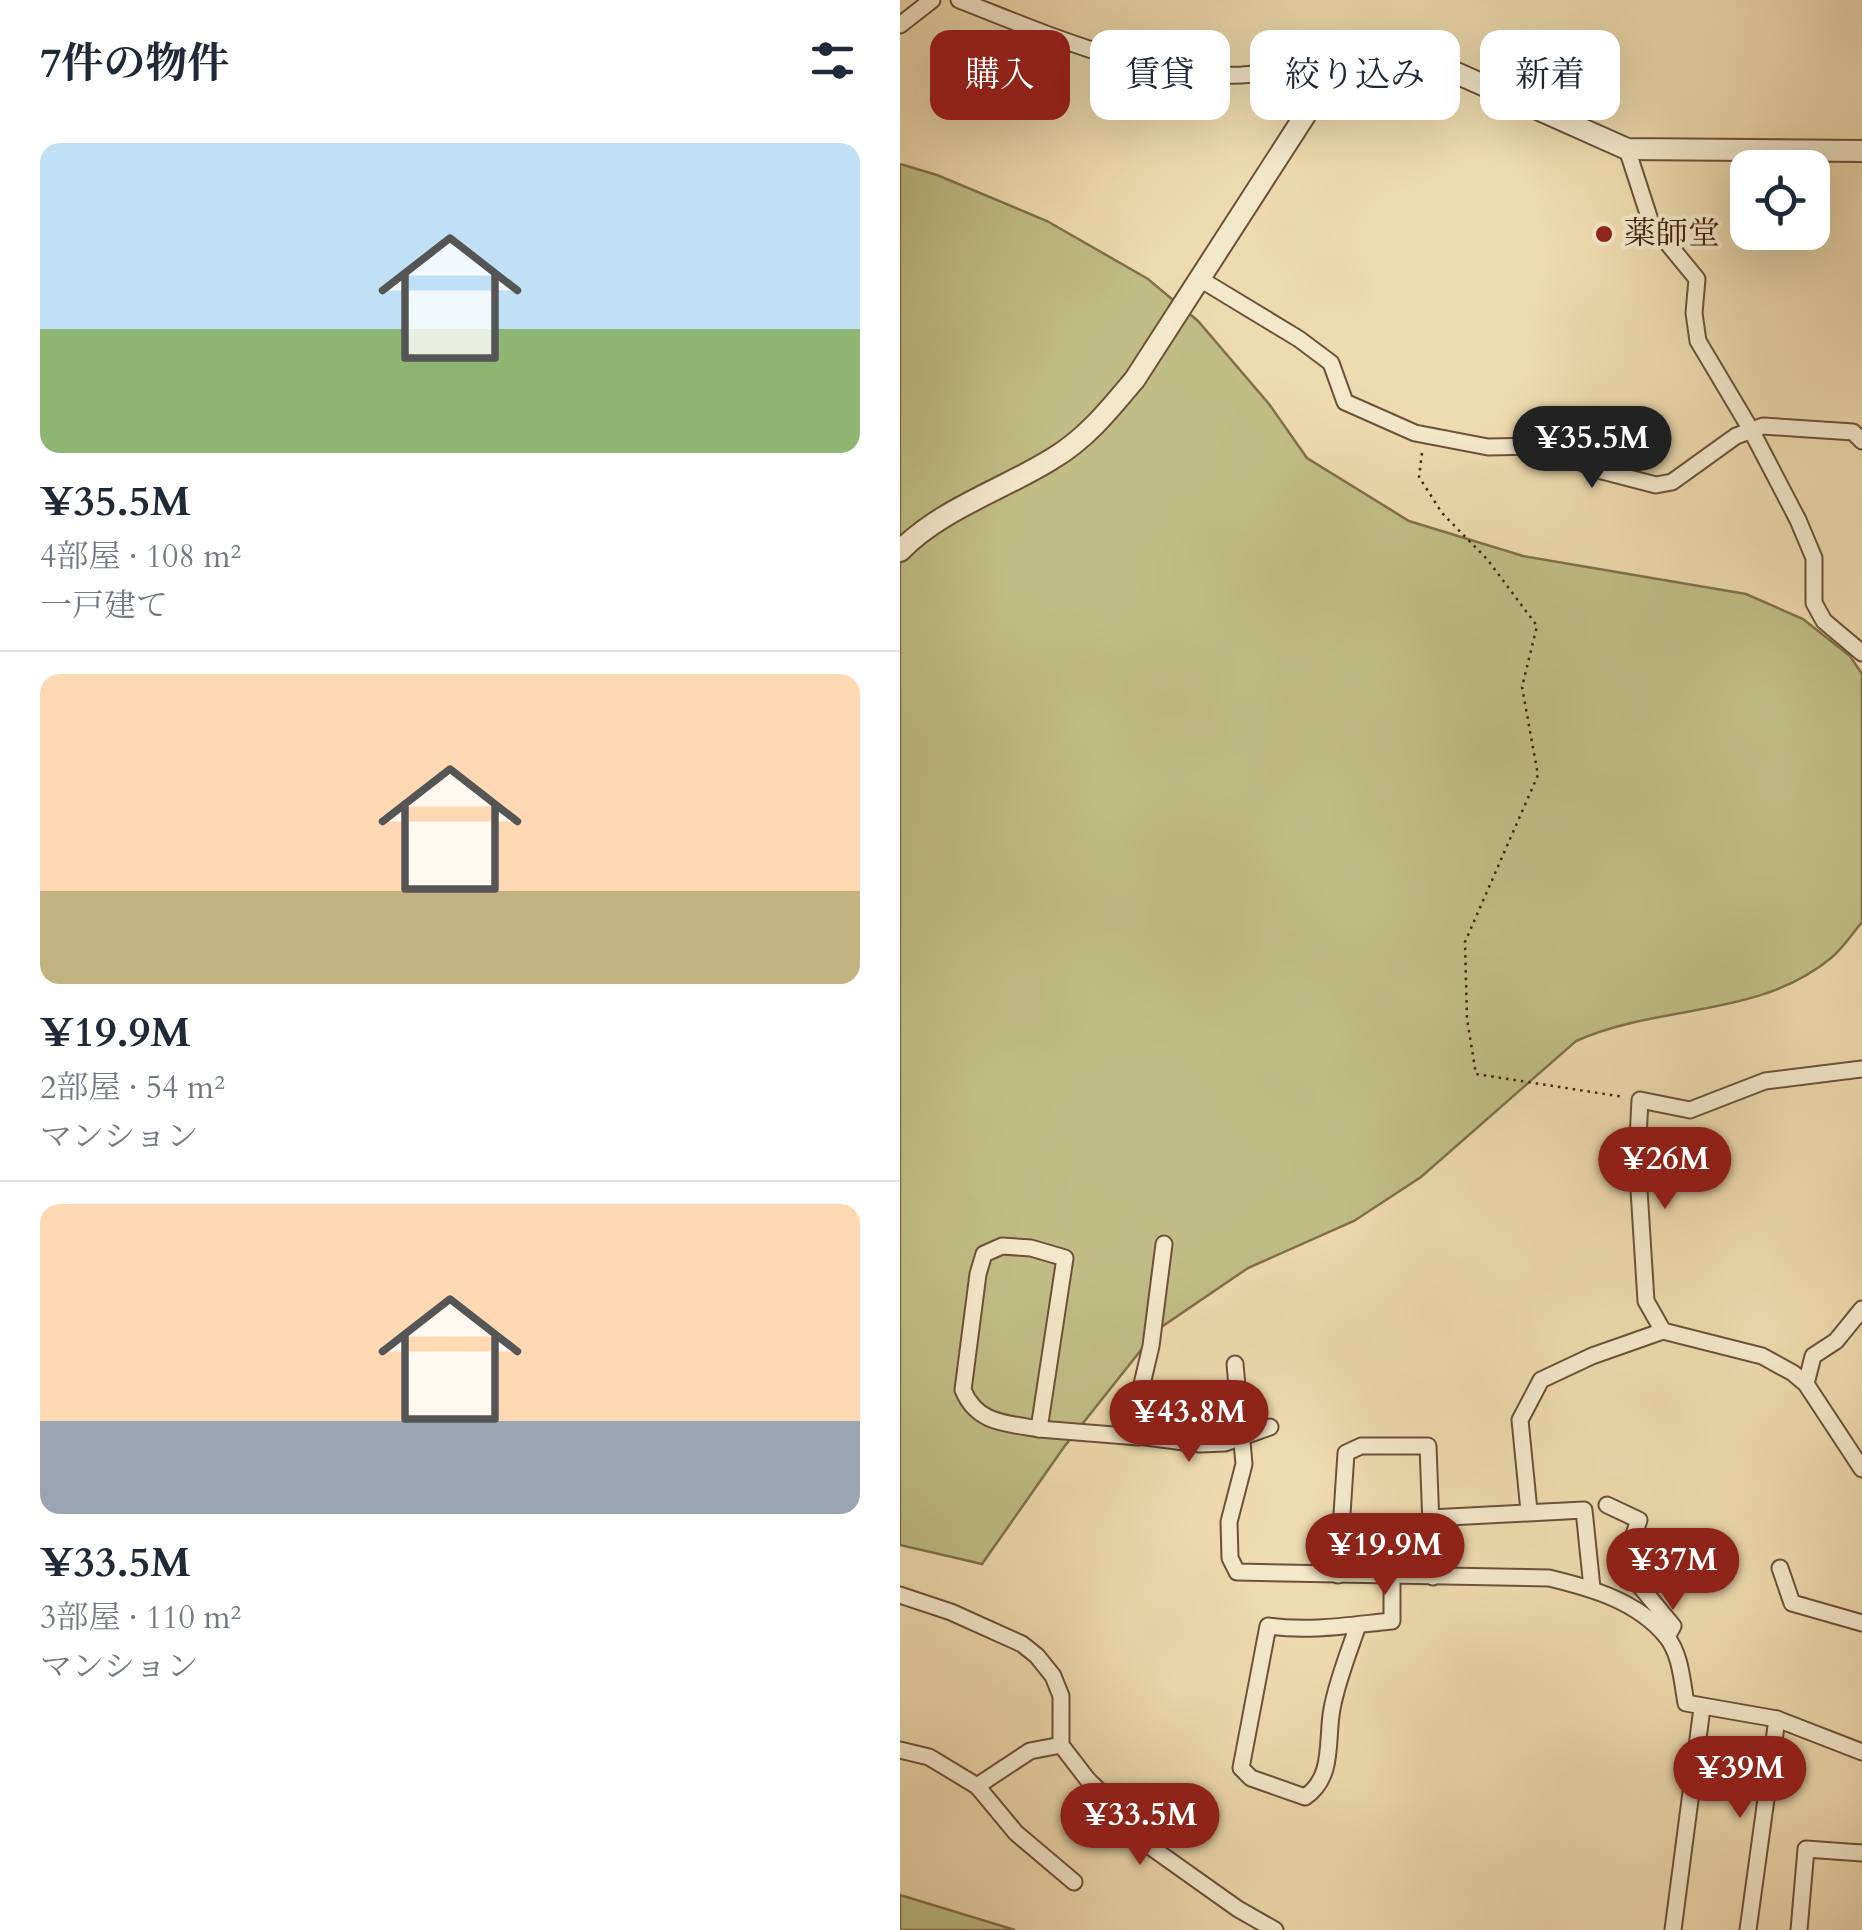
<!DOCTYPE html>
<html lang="ja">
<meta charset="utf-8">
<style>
:root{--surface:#fff;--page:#f2f2f3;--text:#1f2937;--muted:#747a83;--line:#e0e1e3;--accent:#8f2418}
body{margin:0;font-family:Cardo,"Noto Serif JP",serif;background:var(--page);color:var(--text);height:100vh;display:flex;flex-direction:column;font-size:38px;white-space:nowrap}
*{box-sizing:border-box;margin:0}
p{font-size:32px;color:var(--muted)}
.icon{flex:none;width:55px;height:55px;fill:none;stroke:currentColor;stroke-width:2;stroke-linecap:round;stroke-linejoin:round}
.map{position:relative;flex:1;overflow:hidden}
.sheet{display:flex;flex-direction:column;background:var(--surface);width:900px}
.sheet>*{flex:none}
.banner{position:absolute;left:30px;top:30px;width:780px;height:90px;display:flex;gap:20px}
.fabs{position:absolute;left:830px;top:150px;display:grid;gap:20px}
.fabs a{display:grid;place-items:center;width:100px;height:100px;border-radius:20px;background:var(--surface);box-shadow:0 10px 40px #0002;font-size:50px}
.price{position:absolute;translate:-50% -85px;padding:0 22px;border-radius:35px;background:var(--accent);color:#fff;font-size:32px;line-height:65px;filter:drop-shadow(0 2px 5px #0008)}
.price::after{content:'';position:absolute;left:50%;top:60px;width:30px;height:22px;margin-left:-15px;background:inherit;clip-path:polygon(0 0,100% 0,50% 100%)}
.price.current{background:#222;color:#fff}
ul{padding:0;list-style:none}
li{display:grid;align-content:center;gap:20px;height:530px;padding:0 40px}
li+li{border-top:2px solid var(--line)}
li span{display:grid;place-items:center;height:310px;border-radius:20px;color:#555}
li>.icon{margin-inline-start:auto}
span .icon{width:180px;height:180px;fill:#fffc;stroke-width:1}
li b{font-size:42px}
h2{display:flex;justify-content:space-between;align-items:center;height:120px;padding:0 40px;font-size:42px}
.pill{padding:0 35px;border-radius:20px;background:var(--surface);box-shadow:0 10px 40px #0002;font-size:35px;line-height:90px}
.pill.current{background:var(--accent);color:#fff}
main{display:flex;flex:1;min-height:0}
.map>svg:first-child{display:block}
.green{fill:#c0be86;stroke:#82704b;stroke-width:2.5}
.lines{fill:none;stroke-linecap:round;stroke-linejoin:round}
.minor-casing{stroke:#6e5138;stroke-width:19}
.tertiary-casing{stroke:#6e5138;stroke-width:24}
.path{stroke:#432310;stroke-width:2.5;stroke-dasharray:2.5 5;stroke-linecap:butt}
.minor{stroke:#f4e8cb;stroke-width:15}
.tertiary{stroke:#f4e8cb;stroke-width:20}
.poi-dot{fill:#8f2418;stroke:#f4e8cb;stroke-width:4}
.labels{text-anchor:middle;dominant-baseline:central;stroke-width:8;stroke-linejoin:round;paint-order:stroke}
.poi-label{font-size:32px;fill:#432310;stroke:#f4e8cb;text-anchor:start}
</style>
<main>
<section class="sheet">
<h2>7件の物件<svg class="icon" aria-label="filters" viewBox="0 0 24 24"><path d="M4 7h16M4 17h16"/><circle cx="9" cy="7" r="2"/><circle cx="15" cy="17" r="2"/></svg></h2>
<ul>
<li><span style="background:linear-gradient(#bfe0f5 60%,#8fb573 0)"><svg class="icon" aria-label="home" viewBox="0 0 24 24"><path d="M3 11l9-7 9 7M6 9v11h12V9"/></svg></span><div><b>¥35.5M</b><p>4部屋 · 108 m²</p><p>一戸建て</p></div></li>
<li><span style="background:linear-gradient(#ffd9b3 70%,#c2b280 0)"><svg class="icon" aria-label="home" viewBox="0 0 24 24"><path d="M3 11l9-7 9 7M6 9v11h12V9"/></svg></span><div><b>¥19.9M</b><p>2部屋 · 54 m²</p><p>マンション</p></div></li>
<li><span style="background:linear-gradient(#ffd9b3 70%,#9aa5b1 0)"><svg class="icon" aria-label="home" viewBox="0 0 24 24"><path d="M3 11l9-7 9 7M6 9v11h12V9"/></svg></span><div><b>¥33.5M</b><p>3部屋 · 110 m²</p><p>マンション</p></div></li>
</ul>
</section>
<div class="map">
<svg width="962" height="1930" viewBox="0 0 962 1930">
<rect width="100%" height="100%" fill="#eedbaf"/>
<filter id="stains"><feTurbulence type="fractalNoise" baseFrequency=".002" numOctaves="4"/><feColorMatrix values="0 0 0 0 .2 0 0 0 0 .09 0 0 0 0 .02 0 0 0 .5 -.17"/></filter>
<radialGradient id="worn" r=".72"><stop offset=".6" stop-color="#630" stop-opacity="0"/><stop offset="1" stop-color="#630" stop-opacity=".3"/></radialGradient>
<g class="green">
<path d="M0,164L37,175L147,221L248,279L298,321L369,404L407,458L509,521L623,556L846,594L903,619L950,656L962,674V922C952,934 943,948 931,958C859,1018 758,1004 676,1041L521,1177L454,1221L348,1268L257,1330L164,1447L82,1564L0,1545Z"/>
<path d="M0,1895L115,1930H0Z"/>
</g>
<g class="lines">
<g class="minor-casing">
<g id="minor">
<path d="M59,0C150,35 243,78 342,75C375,73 410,64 442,58"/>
<path d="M0,25L32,0"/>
<path d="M727,149L751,223L797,279L794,313L798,341L851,430L898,520L914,558V603L924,621L962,653"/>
<path d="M300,279L399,339L431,363L445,402L515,433L588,447L641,446L702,471L756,485L772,482L836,436L863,426L953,432L962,441"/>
<path d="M102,1246L131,1248L165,1258L139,1429C106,1423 77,1424 63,1390L78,1274L84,1254Z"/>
<path d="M763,1331L746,1301L737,1158L740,1100L790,1110L865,1081L962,1069"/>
<path d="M335,1364L344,1464L329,1522L330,1558L337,1572L649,1578C691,1588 737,1601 766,1636C781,1654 782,1682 786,1703L877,1719L962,1752"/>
<path d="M906,1384L913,1356L936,1341L962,1309"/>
<path d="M139,1429L239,1437"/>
<path d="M230,1435L251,1346L264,1244"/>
<path d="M230,1435L300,1444L325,1443L370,1427"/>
<path d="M707,1505L739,1520L730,1546L740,1586L773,1626L767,1637"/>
<path d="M629,1511L620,1420L641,1380L692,1356L763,1331L862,1356L893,1373L906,1384L962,1469"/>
<path d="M530,1518L684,1510L692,1588"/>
<path d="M880,1568L892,1603L962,1623"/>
<path d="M438,1575L446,1453L461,1446H528L533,1577"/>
<path d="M0,1595L51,1612L122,1644L137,1656L153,1676L161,1696V1745L188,1780L221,1812L238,1838L338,1909L375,1930"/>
<path d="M458,1625C449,1652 437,1681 432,1709C426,1739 435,1777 405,1797L351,1778L341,1768L368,1626C410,1632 450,1625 492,1621V1576"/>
<path d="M0,1750L29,1757L77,1786L130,1751L161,1745"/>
<path d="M77,1786L116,1833L174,1882"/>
<path d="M773,1930L802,1708"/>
<path d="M848,1930L877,1719"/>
<path d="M899,1930L906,1849L962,1853"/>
</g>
</g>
<g class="tertiary-casing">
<path id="tertiary" d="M0,551C41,509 102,490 152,459C186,439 210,409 235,379L442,58H496L545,68L727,149L962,151"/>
</g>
<path class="path" d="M522,453L519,477L542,513L587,559L637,626L622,687L638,775L565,942L567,1019L576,1074L724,1097"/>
<use href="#minor" class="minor"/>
<use href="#tertiary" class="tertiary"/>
</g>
<circle class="poi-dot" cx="704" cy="234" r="10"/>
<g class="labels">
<g class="poi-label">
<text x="724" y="234">薬師堂</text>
</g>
</g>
<rect width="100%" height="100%" filter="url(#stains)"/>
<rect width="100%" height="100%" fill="url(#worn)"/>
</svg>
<div class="fabs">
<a><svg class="icon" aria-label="locate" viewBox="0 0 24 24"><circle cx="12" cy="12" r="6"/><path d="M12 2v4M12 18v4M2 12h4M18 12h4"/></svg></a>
</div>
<b class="price current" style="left:692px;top:491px">¥35.5M</b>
<b class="price" style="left:765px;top:1212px">¥26M</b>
<b class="price" style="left:289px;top:1465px">¥43.8M</b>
<b class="price" style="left:485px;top:1598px">¥19.9M</b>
<b class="price" style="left:773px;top:1613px">¥37M</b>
<b class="price" style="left:840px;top:1821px">¥39M</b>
<b class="price" style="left:240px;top:1868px">¥33.5M</b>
<div class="banner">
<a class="pill current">購入</a>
<a class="pill">賃貸</a>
<a class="pill">絞り込み</a>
<a class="pill">新着</a>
</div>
</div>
</main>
